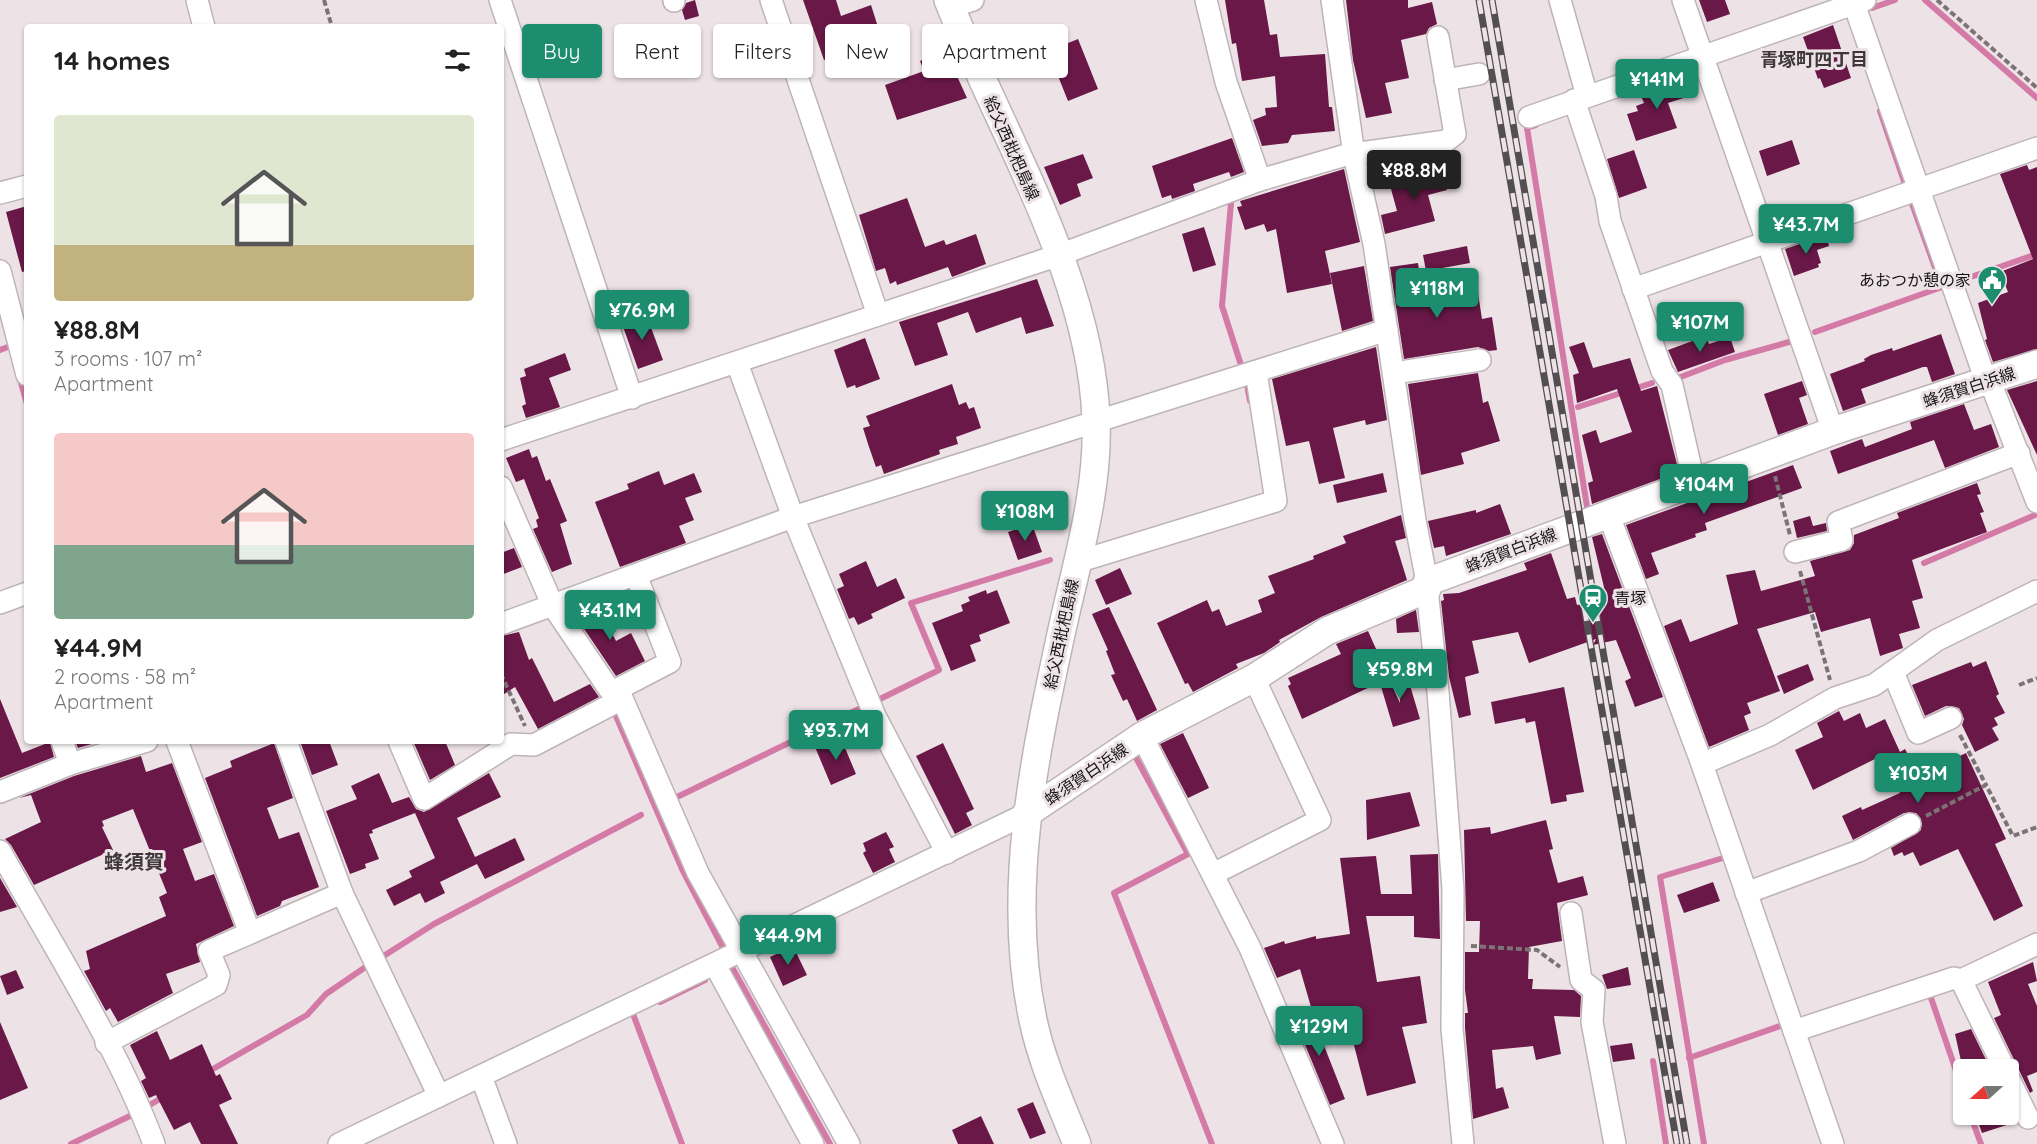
<!DOCTYPE html>
<meta charset="utf-8">
<style>
:root{--surface:#fff;--page:#f6f6f6;--text:#222;--muted:#767676;--accent:#1c8e6f}
body{margin:0;font-family:Quicksand,"Noto Sans JP",sans-serif;background:var(--page);color:var(--text);height:100vh;display:flex;flex-direction:column;font-size:22px;white-space:nowrap}
*{box-sizing:border-box;margin:0}
p{font-size:20px;color:var(--muted)}
.icon{flex:none;width:33px;height:33px;fill:none;stroke:currentColor;stroke-width:2;stroke-linecap:round;stroke-linejoin:round}
.map{position:relative;flex:1;overflow:hidden}
.drawer{position:absolute;left:24px;top:24px;width:480px;height:720px;display:flex;flex-direction:column;background:var(--surface);border-radius:6px;box-shadow:0 2px 4px #0004}
.drawer>*{flex:none}
.top-card{position:absolute;left:522px;top:24px;width:570px;height:54px;display:flex;gap:12px}
.needle{width:39px;rotate:249deg}
.fabs{position:absolute;left:1953px;top:1059px;display:grid;gap:12px}
.fabs a{display:grid;place-items:center;width:66px;height:66px;border-radius:6px;background:var(--surface);box-shadow:0 2px 4px #0004;font-size:30px}
.price{position:absolute;translate:-50% -51px;padding:0 14px;border-radius:6px;background:var(--accent);color:#fff;font-size:20px;line-height:39px;filter:drop-shadow(0 2px 3px #0008)}
.price::after{content:'';position:absolute;left:50%;top:36px;width:18px;height:14px;margin-left:-9px;background:inherit;clip-path:polygon(0 0,100% 0,50% 100%)}
.price.on{background:#222;color:#fff}
ul{padding:0;list-style:none}
li{display:grid;align-content:center;gap:12px;height:318px;padding:0 30px}
li span{display:grid;place-items:center;height:186px;border-radius:6px;color:#555}
li>.icon{margin-inline-start:auto}
span .icon{width:108px;height:108px;fill:#fffc;stroke-width:1}
li b{font-size:26px}
h2{display:flex;justify-content:space-between;align-items:center;height:72px;padding:0 30px;font-size:26px}
.pill{padding:0 21px;border-radius:6px;background:var(--surface);box-shadow:0 2px 4px #0004;font-size:21px;line-height:54px}
.pill.on{background:var(--accent);color:#fff}
.map>svg:first-child{display:block}
.lines{fill:none;stroke-linecap:round;stroke-linejoin:round}
.stream{stroke:#d47aa7;stroke-width:6}
.building{fill:#691847}
.minor-casing{stroke:#beb4b8;stroke-width:24}
.major-casing{stroke:#beb4b8;stroke-width:30}
.path{stroke:#7b7477;stroke-width:4;stroke-dasharray:6 3;stroke-linecap:butt}
.minor{stroke:#fff;stroke-width:21}
.major{stroke:#fff;stroke-width:27}
.rail-casing{stroke:#534e51;stroke-width:7}
.rail{stroke:#ede3e7;stroke-width:4.5;stroke-dasharray:14;stroke-linecap:butt}
.labels{text-anchor:middle;dominant-baseline:central;stroke-width:6;stroke-linejoin:round;paint-order:stroke}
.street-label{font-size:16px;fill:#171416;stroke:#ede3e7}
.poi-label{font-size:16px;fill:#171416;stroke:#ede3e7;text-anchor:end}
.neighbourhood-label{font-size:18px;font-weight:bold;fill:#3e373a;stroke:#ede3e7}
.quarter-label{font-size:20px;font-weight:bold;fill:#3e373a;stroke:#ede3e7}
</style>
<div class="map">
<svg width="2037" height="1144" viewBox="0 0 2037 1144">
<rect width="100%" height="100%" fill="#ede3e7"/>
<g class="lines">
<g class="stream">
<path d="M1925,0L2037,98"/>
<path d="M1872,8L1895,0"/>
<path d="M1880,111L1906,187"/>
<path d="M1536,125L1527,128L1588,513"/>
<path d="M1231,203L1222,306L1241,365"/>
<path d="M1965,279L2037,254"/>
<path d="M1815,332L1942,287L1911,201"/>
<path d="M0,350L13,345"/>
<path d="M19,376L27,404"/>
<path d="M1678,378L1725,360L1789,342"/>
<path d="M1247,385L1250,401"/>
<path d="M1578,407L1652,383"/>
<path d="M1924,563L2035,515"/>
<path d="M878,700L939,670L911,603L1050,560"/>
<path d="M616,716L682,869L723,948"/>
<path d="M1135,756L1188,854L1114,893L1212,1144"/>
<path d="M677,797L861,708"/>
<path d="M382,957L434,924L641,815"/>
<path d="M733,969L830,1144"/>
<path d="M1930,995L1964,1094"/>
<path d="M660,1002L705,980"/>
<path d="M633,1014L682,1144"/>
<path d="M1689,1058L1783,1025"/>
<path d="M1653,1061L1666,1144"/>
<path d="M206,1073L307,1015L326,994L367,966"/>
<path d="M148,1106L165,1096"/>
<path d="M1970,1114L1981,1144"/>
<path d="M71,1144L132,1115"/>
<path d="M1704,1144L1660,877L1723,858"/>
</g>
</g>
<g class="building">
<path d="M695,0L699,16L685,20L682,10L686,3Z"/>
<path d="M803,0H836L841,16L871,5L878,27L861,33L865,46L824,60Z"/>
<path d="M1225,0H1264L1270,35L1277,34L1280,57L1325,54L1329,107H1332L1335,131L1292,135L1288,143L1262,146L1253,120L1266,115L1265,108L1277,107L1275,76L1242,81L1236,43L1232,44Z"/>
<path d="M1346,0H1408V8L1432,2L1437,24L1429,28L1426,34L1401,40L1409,78L1385,83L1392,113L1366,118L1353,60Z"/>
<path d="M1699,0H1725L1730,14L1707,22Z"/>
<path d="M1833,25L1851,78L1824,88L1820,78L1818,79L1803,37Z"/>
<path d="M1078,39L1098,89L1068,101L1048,51Z"/>
<path d="M946,52L967,98L897,120L885,85L924,71L920,61Z"/>
<path d="M1684,78L1690,96L1668,103L1677,128L1636,141L1627,114L1638,111L1636,106L1644,103L1641,96L1653,92L1652,89Z"/>
<path d="M1232,138L1244,172L1231,177L1229,172L1193,184L1195,191L1172,199L1171,195L1162,198L1152,166Z"/>
<path d="M1792,140L1800,164L1767,176L1759,151Z"/>
<path d="M1634,150L1647,188L1619,198L1607,159Z"/>
<path d="M1083,154L1093,178L1077,184L1081,196L1060,205L1044,167Z"/>
<path d="M2027,165L2029,170L2037,167V349L1993,362L1985,340L1987,339L1978,303L2008,292L2000,272L2033,259L2000,174Z"/>
<path d="M1344,169L1360,242L1325,251L1332,284L1287,293L1276,229L1267,232L1264,224L1245,230L1237,207L1242,206L1240,201Z"/>
<path d="M1442,169L1447,190L1428,195L1435,221L1385,234L1381,215L1397,211L1391,189L1398,188L1396,180Z"/>
<path d="M907,198L925,247L944,240L946,245L976,234L986,264L952,277L948,267L897,285L896,281L890,284L885,268L876,271L859,215Z"/>
<path d="M27,206V271L22,272L6,212Z"/>
<path d="M1204,227L1216,265L1193,272L1182,234Z"/>
<path d="M1826,235L1829,246L1817,250L1821,263L1818,264L1819,267L1794,276L1785,249Z"/>
<path d="M1467,246L1470,263L1426,271L1423,255Z"/>
<path d="M1418,263L1424,302L1478,293L1482,319L1492,317L1497,350L1489,351L1478,347L1404,359L1390,267Z"/>
<path d="M1364,266L1373,321L1342,331L1330,273Z"/>
<path d="M1037,279L1054,326L1026,334L1021,317L976,333L968,312L937,323L948,355L915,366L899,322Z"/>
<path d="M640,314H646L663,360L638,369L621,321Z"/>
<path d="M1941,334L1955,374L1932,382L1927,367H1923L1861,389L1866,403L1843,411L1830,374L1865,361L1864,359L1871,355L1892,348L1893,351Z"/>
<path d="M1706,336L1709,344L1730,337L1735,352L1678,372L1668,350Z"/>
<path d="M865,338L880,379L856,388L855,385L847,388L834,350Z"/>
<path d="M1584,342L1593,368L1630,358L1641,391L1657,386L1679,472L1592,504L1588,483L1593,481L1582,435L1596,430L1600,443L1632,432L1617,389L1577,403L1573,375L1579,373L1569,347Z"/>
<path d="M1376,347L1387,420L1366,425L1365,420L1333,428L1345,478L1319,484L1309,441L1286,446L1272,379Z"/>
<path d="M565,353L571,370L549,378L560,407L526,418L522,406L526,404L520,378L526,376L524,369Z"/>
<path d="M1478,373L1483,403L1488,401L1500,441L1461,453L1464,464L1421,475L1408,384Z"/>
<path d="M1802,381L1807,395L1799,398L1808,424L1778,435L1764,394Z"/>
<path d="M2037,381V455L2007,390Z"/>
<path d="M952,384L959,405L966,402L969,409L974,407L981,428L956,437L958,444L939,450L940,454L884,474L881,465L876,467L869,447L863,428L870,426L866,416Z"/>
<path d="M1964,404L1974,430L1991,424L1999,447L1945,468L1934,440L1838,474L1830,451L1862,439L1865,447L1912,429L1910,422Z"/>
<path d="M529,449L532,458L537,456L546,481L550,479L567,521L560,524L572,564L552,572L533,529L538,527L536,520L539,518L524,479L516,482L506,458Z"/>
<path d="M1793,465L1802,488L1705,523L1707,530L1695,534L1696,537L1651,553L1659,574L1646,579L1626,525Z"/>
<path d="M659,471L664,485L694,473L702,492L685,498L694,520L679,526L686,543L620,567L595,502L629,489L627,484Z"/>
<path d="M1383,473L1387,492L1337,503L1333,485Z"/>
<path d="M1977,483L1981,494L1977,495L1984,512L1980,513L1987,532L1912,560L1923,598L1912,601L1920,628L1899,634L1903,648L1880,656L1870,618L1821,632L1815,612L1757,629L1780,691L1747,703L1751,713L1744,716L1749,730L1709,747L1664,626L1681,619L1690,642L1738,624L1726,575L1755,570L1761,591L1815,576L1810,561L1850,550L1854,543V535L1899,518L1897,513Z"/>
<path d="M1500,504L1511,534L1446,556L1444,546L1434,548L1428,521L1476,510V513Z"/>
<path d="M1401,515L1406,538L1395,541L1407,580L1321,617L1279,640L1280,642L1264,653L1236,664L1238,668L1193,692L1188,683L1185,684L1157,623L1207,600L1212,612L1219,609L1226,626L1262,612L1258,600L1275,593L1268,576L1314,559L1313,556L1346,543L1343,536Z"/>
<path d="M1810,516L1813,526L1826,523L1827,531L1797,538L1793,521Z"/>
<path d="M1032,524L1042,552L1018,560L1008,532Z"/>
<path d="M1602,534L1663,697L1635,707L1625,681L1631,678L1616,640L1593,645L1596,639L1529,663L1518,632L1472,641L1479,673L1465,677L1471,715L1459,718L1449,677L1441,601L1444,600L1443,594L1459,593L1527,570L1524,563L1551,553L1567,599L1575,597L1577,605L1607,600L1592,537Z"/>
<path d="M514,548L522,567L501,575V553Z"/>
<path d="M866,561L877,587L896,578L905,598L871,614L873,618L858,625L854,617L849,619L837,589L844,586L839,574Z"/>
<path d="M1120,568L1132,594L1106,605L1095,580Z"/>
<path d="M986,590L987,594L997,590L1010,623L979,635L981,641L970,645L976,661L951,671L932,623L963,611L961,605L970,601L968,597Z"/>
<path d="M596,603L616,641L631,633L645,661L616,676L574,614Z"/>
<path d="M1109,607L1157,710L1137,721L1127,699L1123,701L1111,675L1115,674L1106,651L1108,650L1092,614Z"/>
<path d="M1416,610L1419,632L1397,633L1396,619Z"/>
<path d="M1368,631L1389,678L1302,719L1288,686L1291,684L1288,678L1341,654L1336,644Z"/>
<path d="M519,632L529,660L532,658L554,702L590,684L599,697L538,729L515,687L501,696V636Z"/>
<path d="M1986,661L1999,694L1996,696L2005,713L1994,718L1998,725L1992,728L1999,740L1975,752L1962,725L1964,719L1959,708L1946,706L1925,716L1912,685L1971,662L1973,667Z"/>
<path d="M1808,664L1814,680L1784,694L1777,676Z"/>
<path d="M1404,665L1420,719L1393,727L1380,683L1389,679L1400,703L1398,666Z"/>
<path d="M1564,687L1584,792L1566,795L1567,801L1551,804L1535,721L1526,723L1525,718L1495,724L1491,702Z"/>
<path d="M0,699L22,753L50,742L54,757L0,778Z"/>
<path d="M1839,711L1844,721L1860,713L1866,728L1885,719L1900,752L1905,749L1919,776L1966,753L2006,839L1995,844L2023,906L1994,921L1958,849L1920,866L1913,852L1904,856L1902,852L1894,856L1891,848L1921,830V819L1916,813H1904L1853,840L1842,816L1861,807L1862,810L1900,793L1883,755L1813,790L1795,750L1823,737L1817,723Z"/>
<path d="M1183,733L1209,788L1188,798L1160,744Z"/>
<path d="M840,736L856,774L831,785L815,747Z"/>
<path d="M75,741H102L78,748Z"/>
<path d="M300,741H329L338,765L312,775Z"/>
<path d="M413,741H445L455,765L430,780Z"/>
<path d="M274,743L293,798L267,808L279,839L299,832L319,887L282,901L280,906L257,916L205,778L232,767L230,761Z"/>
<path d="M943,743L974,809L966,813L972,825L955,834L916,756Z"/>
<path d="M141,756L146,772L172,763L202,842L183,849L195,881L214,874L234,926L196,944L200,962L166,974L173,993L118,1022L110,1008L106,1011L84,971L90,969L86,951L166,916L159,897L167,893L133,809L102,821L104,826L102,827L113,850L34,885L11,845L5,839L41,822L31,795L19,798L74,776Z"/>
<path d="M379,773L392,803L409,797L416,809L424,812L489,773L501,797L457,818L475,857L515,838L525,860L485,879L477,864L440,882L445,893L425,903L420,893L394,906L386,890L412,877L409,871L435,858L415,813L372,830L373,833L369,834L379,859L365,864L366,868L350,874L326,811L357,799L351,786Z"/>
<path d="M1410,792L1420,826L1367,840L1366,800Z"/>
<path d="M1546,820L1553,849L1549,850L1558,883L1583,876L1588,895L1557,903L1562,941L1529,947L1528,979H1533L1532,989L1574,990L1581,996L1580,1017L1554,1016L1561,1054L1536,1060L1533,1046L1492,1050L1496,1089L1503,1087L1509,1108L1473,1119L1465,1028V1013H1468L1465,990V952H1479L1480,921H1466L1464,830L1490,827L1491,834Z"/>
<path d="M886,832L894,847L889,849L895,862L873,873L863,853L866,851L863,843Z"/>
<path d="M1438,854L1440,939L1414,937V916H1366L1377,982L1420,976L1427,1023L1402,1027L1416,1083L1367,1096L1344,1006L1313,1014L1300,969L1277,978L1264,948L1284,941L1285,944L1316,936V939L1350,934L1340,858L1376,856L1381,894H1412L1410,855Z"/>
<path d="M0,878L17,907L0,912Z"/>
<path d="M1713,882L1720,901L1684,913L1677,895Z"/>
<path d="M793,946L807,975L783,986L770,957Z"/>
<path d="M2033,962L2037,981L2028,984L2037,1006V1072L2027,1076L2033,1091L2030,1093L1994,1018L2001,1015L1988,982Z"/>
<path d="M1628,967L1631,985L1607,989L1602,975Z"/>
<path d="M16,970L24,988L7,995L0,976Z"/>
<path d="M1310,1010L1345,1099L1330,1105L1293,1016Z"/>
<path d="M0,1022L28,1088L0,1100Z"/>
<path d="M1971,1029L1991,1070H1963L1955,1034Z"/>
<path d="M157,1031L170,1060L202,1044L216,1076L220,1074L232,1099L219,1105L238,1144H201L190,1122L174,1130L156,1095L149,1098L141,1081L146,1078L130,1045Z"/>
<path d="M1632,1043L1635,1059L1613,1062L1610,1046Z"/>
<path d="M1033,1102L1046,1133L1030,1139L1017,1109Z"/>
<path d="M1975,1114H2012L2016,1122L1982,1133Z"/>
<path d="M981,1116L994,1144H958L952,1130Z"/>
</g>
<g class="lines">
<g class="minor-casing">
<g id="minor">
<path d="M197,0L204,27"/>
<path d="M500,0L632,398"/>
<path d="M674,0V1"/>
<path d="M771,0L878,315"/>
<path d="M1206,0L1226,82L1260,180"/>
<path d="M1332,0L1354,155L1374,244L1415,520L1427,582"/>
<path d="M1560,0L1587,96"/>
<path d="M1683,0L1833,431"/>
<path d="M1854,4L1986,381"/>
<path d="M951,7L973,0"/>
<path d="M1445,80L1479,74"/>
<path d="M1574,100L1606,196L1610,221L1662,371L1672,385L1694,482"/>
<path d="M1529,117L1865,0"/>
<path d="M0,193L27,186"/>
<path d="M0,271L27,375"/>
<path d="M1633,289L2037,148"/>
<path d="M737,363L793,517L875,716L947,853"/>
<path d="M1394,373L1480,360"/>
<path d="M1989,379L2037,502"/>
<path d="M501,440L1059,255L1260,180L1346,155L1446,141L1455,134L1438,37"/>
<path d="M501,487L553,606L609,689H618"/>
<path d="M1608,513L1702,764L1833,1144"/>
<path d="M1795,552L1842,540L1838,522L2019,453"/>
<path d="M1077,562L1276,501L1256,372"/>
<path d="M636,575L670,662L618,689L698,873L849,1144"/>
<path d="M1427,589L1438,692L1453,889L1452,1029L1463,1144"/>
<path d="M0,603L27,593"/>
<path d="M501,624L793,517L1387,330"/>
<path d="M1893,672L1918,733L1951,718"/>
<path d="M1142,736L1250,948L1333,1144"/>
<path d="M62,741L70,764"/>
<path d="M177,741L250,933"/>
<path d="M286,741L342,893L439,1096"/>
<path d="M399,741L424,799L511,744L534,745L622,699"/>
<path d="M1702,764L1770,735L1835,698L1874,685L1937,640L2037,591"/>
<path d="M0,792L70,764L147,741"/>
<path d="M0,851C52,945 117,1045 154,1144"/>
<path d="M1213,874L1320,820L1254,678"/>
<path d="M1746,893L1859,851L1910,824"/>
<path d="M1571,913L1581,980L1594,990L1592,1022L1615,1144"/>
<path d="M715,965L813,1144"/>
<path d="M1961,980L2037,944"/>
<path d="M1794,1031L1954,978L1961,980L2005,1070"/>
<path d="M106,1043L216,985L219,975L209,951L342,893"/>
<path d="M481,1076L506,1144"/>
<path d="M2008,1077L2028,1118"/>
<path d="M339,1144L1026,814"/>
</g>
</g>
<g class="major-casing">
<g id="major">
<path d="M948,0C1000,132 1091,276 1096,419C1099,488 1078,558 1063,625C1035,754 1005,889 1033,1020C1042,1063 1061,1104 1077,1144"/>
<path d="M1026,814L1142,736L1254,678L1327,631L1427,589V582L1833,431L2037,364"/>
</g>
</g>
<g class="path">
<path d="M324,0L332,27"/>
<path d="M1937,0L2037,88"/>
<path d="M1775,476L1790,535"/>
<path d="M1800,571L1830,680"/>
<path d="M501,674L525,726"/>
<path d="M2019,685L2037,678"/>
<path d="M1960,735L1986,785"/>
<path d="M1926,816L1986,785L2013,836L2037,827"/>
<path d="M1471,946L1537,950L1560,967"/>
</g>
<use href="#minor" class="minor"/>
<use href="#major" class="major"/>
<g class="rail-casing">
<g id="rail">
<path d="M1479,0L1677,1144"/>
<path d="M1492,0L1687,1144"/>
</g>
</g>
<use href="#rail" class="rail"/>
</g>
<defs>
<g id="civic-pin" transform="scale(1.5)"><path d="M0 17L-7.5 6A9.5 9.5 0 1 1 7.5 6Z" fill="#1c8e6f" stroke="#ede3e7"/><path d="M-.6-6.5H3V-4.5H.6V-3L4-1V1h2V6H-6V1h2V-1L-.6-3ZM-1.2 2.5V6h2.4V2.5Z" fill="#fff"/></g>
<g id="station-pin" transform="scale(1.5)"><path d="M0 17L-7.5 6A9.5 9.5 0 1 1 7.5 6Z" fill="#1c8e6f" stroke="#ede3e7"/><path d="M-3-6H3Q5-6 5-4V2Q5 4 3 4L4.5 6H3L1.5 4h-3L-3 6H-4.5L-3 4Q-5 4-5 2V-4Q-5-6-3-6ZM-3.5-4v3h7v-3ZM-3.5 1v1.5H-2V1ZM2 1v1.5H3.5V1Z" fill="#fff"/></g>
</defs>
<g fill-rule="evenodd">
<use href="#civic-pin" x="1992" y="280"/>
<use href="#station-pin" x="1593" y="598"/>
</g>
<g class="labels">
<g class="street-label">
<text transform="translate(1012 148) rotate(66)">給父西枇杷島線</text>
<text transform="translate(1969 387) rotate(-18)">蜂須賀白浜線</text>
<text transform="translate(1511 550) rotate(-21)">蜂須賀白浜線</text>
<text transform="translate(1061 634) rotate(-78)">給父西枇杷島線</text>
<text transform="translate(1086 774) rotate(-34)">蜂須賀白浜線</text>
</g>
<g class="poi-label">
<text x="1971" y="280">あおつか憩の家</text>
<text x="1614" y="598" text-anchor="start">青塚</text>
</g>
<g class="neighbourhood-label">
<text x="1814" y="59">青塚町四丁目</text>
</g>
<g class="quarter-label">
<text x="134" y="861">蜂須賀</text>
</g>
</g>
</svg>
<div class="fabs">
<a><svg class="needle" viewBox="-14 -14 28 28"><path d="M0-13l5 13h-10z" fill="#e53935"/><path d="M0 13l5-13h-10z" fill="#767676"/></svg></a>
</div>
<b class="price" style="left:1657px;top:110px">¥141M</b>
<b class="price on" style="left:1414px;top:201px">¥88.8M</b>
<b class="price" style="left:1806px;top:255px">¥43.7M</b>
<b class="price" style="left:1437px;top:319px">¥118M</b>
<b class="price" style="left:642px;top:341px">¥76.9M</b>
<b class="price" style="left:1700px;top:353px">¥107M</b>
<b class="price" style="left:1704px;top:515px">¥104M</b>
<b class="price" style="left:1025px;top:542px">¥108M</b>
<b class="price" style="left:610px;top:641px">¥43.1M</b>
<b class="price" style="left:1400px;top:700px">¥59.8M</b>
<b class="price" style="left:836px;top:761px">¥93.7M</b>
<b class="price" style="left:1918px;top:804px">¥103M</b>
<b class="price" style="left:788px;top:966px">¥44.9M</b>
<b class="price" style="left:1319px;top:1057px">¥129M</b>
<div class="top-card">
<a class="pill on">Buy</a>
<a class="pill">Rent</a>
<a class="pill">Filters</a>
<a class="pill">New</a>
<a class="pill">Apartment</a>
</div>
<section class="drawer">
<h2>14 homes<svg class="icon" aria-label="filters" viewBox="0 0 24 24"><path d="M4 7h16M4 17h16"/><circle cx="9" cy="7" r="2"/><circle cx="15" cy="17" r="2"/></svg></h2>
<ul>
<li><span style="background:linear-gradient(#dfe7d0 70%,#c2b280 0)"><svg class="icon" aria-label="home" viewBox="0 0 24 24"><path d="M3 11l9-7 9 7M6 9v11h12V9"/></svg></span><div><b>¥88.8M</b><p>3 rooms · 107 m²</p><p>Apartment</p></div></li>
<li><span style="background:linear-gradient(#f6c9c9 60%,#7fa58c 0)"><svg class="icon" aria-label="home" viewBox="0 0 24 24"><path d="M3 11l9-7 9 7M6 9v11h12V9"/></svg></span><div><b>¥44.9M</b><p>2 rooms · 58 m²</p><p>Apartment</p></div></li>
</ul>
</section>
</div>
